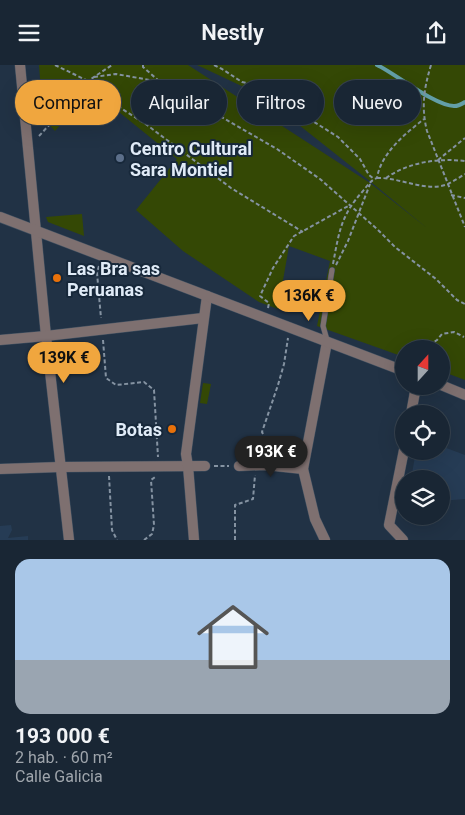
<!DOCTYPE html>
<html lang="es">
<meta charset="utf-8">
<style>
:root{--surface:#192634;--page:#263240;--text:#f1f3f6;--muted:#9fa5ac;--line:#37434f;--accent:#f0a63e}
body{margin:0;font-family:Roboto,sans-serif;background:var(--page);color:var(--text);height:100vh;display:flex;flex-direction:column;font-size:19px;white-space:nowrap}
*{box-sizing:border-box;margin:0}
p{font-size:16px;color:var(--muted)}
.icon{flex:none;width:28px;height:28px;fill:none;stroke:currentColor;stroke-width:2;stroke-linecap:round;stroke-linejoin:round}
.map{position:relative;height:475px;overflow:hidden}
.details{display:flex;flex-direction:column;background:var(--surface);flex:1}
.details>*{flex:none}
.banner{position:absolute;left:15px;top:15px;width:435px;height:45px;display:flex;gap:10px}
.needle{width:32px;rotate:21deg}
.fabs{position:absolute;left:395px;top:275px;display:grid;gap:10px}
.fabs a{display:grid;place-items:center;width:55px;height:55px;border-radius:50%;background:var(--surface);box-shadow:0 5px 20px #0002,0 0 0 1px var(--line);font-size:25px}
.price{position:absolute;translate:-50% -42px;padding:0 11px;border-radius:18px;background:var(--accent);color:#111;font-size:16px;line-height:32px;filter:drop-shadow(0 1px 2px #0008)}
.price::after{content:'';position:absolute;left:50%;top:30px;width:15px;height:11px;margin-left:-8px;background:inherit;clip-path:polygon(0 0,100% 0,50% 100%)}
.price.current{background:#222;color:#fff}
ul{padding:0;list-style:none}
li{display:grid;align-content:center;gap:10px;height:265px;padding:0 15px}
li span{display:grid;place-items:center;height:155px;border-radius:15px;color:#555}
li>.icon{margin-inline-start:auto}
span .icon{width:90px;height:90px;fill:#fffc;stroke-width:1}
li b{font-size:21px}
.pill{padding:0 18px;border-radius:22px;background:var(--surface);box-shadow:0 5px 20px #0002,0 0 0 1px var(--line);font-size:18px;line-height:45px}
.pill.current{background:var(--accent);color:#111}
header{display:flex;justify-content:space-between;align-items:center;height:65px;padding:0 15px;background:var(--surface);font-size:22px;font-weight:600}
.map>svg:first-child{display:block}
.built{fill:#263c55}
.green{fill:#344805}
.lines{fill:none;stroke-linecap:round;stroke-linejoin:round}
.stream{stroke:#639fa8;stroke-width:4}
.service-casing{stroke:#405061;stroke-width:6}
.minor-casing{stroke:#405061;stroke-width:11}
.tertiary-casing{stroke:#405061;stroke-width:11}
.path{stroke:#8593a2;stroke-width:2;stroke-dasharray:4 2.5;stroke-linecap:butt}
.service{stroke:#7e7070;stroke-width:5}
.minor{stroke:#7e7070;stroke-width:10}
.tertiary{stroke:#7e7070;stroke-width:10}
.service-dot{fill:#5c6f8a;stroke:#17283a;stroke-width:2}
.food-dot{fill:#e8710a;stroke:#17283a;stroke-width:2}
.labels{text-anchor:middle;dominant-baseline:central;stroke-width:4;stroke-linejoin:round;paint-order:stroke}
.poi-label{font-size:18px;font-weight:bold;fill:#e0ebf7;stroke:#17283a;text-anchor:start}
</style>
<header><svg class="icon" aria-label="menu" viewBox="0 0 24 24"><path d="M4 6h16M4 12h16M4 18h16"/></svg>Nestly<svg class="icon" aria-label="share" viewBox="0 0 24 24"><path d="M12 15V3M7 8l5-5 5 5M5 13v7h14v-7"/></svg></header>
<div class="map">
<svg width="465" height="475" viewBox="0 0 465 475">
<rect width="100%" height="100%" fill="#213245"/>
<g class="built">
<path d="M441,381L465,390V434L441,436V414H411L416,386H441Z"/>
<path d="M11,460L12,465L8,473L28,471V475H0V461Z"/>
</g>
<g class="green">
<path d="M39,0H188L370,118L427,163L371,117L261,30L197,0H465V315L441,306V284H404V292L317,261L330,196L289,181L278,244L259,237L183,186L136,145L177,94L114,43L100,37H92L76,42L55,66L43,53Z"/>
<path d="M82,149L84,171L48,157L46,152Z"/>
<path d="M203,318L211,319L207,339L200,338Z"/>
</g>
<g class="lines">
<path class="stream" d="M377,0C396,9 435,41 454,41C458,41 462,39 465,37"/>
<g class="service-casing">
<path id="service" d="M327,275L323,261L332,205"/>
</g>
<g class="minor-casing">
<g id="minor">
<path d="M20,0L46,271L69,475"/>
<path d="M0,275L46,271L203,253"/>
<path d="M411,349L416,321"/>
<path d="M265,400L269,377"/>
<path d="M239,401L265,400L303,404"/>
<path d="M0,404L60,402L205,401"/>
<path d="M194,475L188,401L186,389L207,231"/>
<path d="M325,475L315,454L303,404L327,277"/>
<path d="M403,475L389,460L404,385"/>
</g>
</g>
<g class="tertiary-casing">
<g id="tertiary">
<path d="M0,152L404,306"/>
<path d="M441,320L465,330"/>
</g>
</g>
<g class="path">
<path d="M55,0L88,16"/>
<path d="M143,0V2L159,16"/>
<path d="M214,0L222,4L242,17L263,21L284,33L311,55L338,72L360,94L369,110L374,114"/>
<path d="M431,0C424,23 421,42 427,66L465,162"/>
<path d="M94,12L116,9L161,17L277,84L320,114L377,164L395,182L436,214L457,235L465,239"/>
<path d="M85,20L147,60L231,123L303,167"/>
<path d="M39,71L75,32L88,16L112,0"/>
<path d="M438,95L465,73"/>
<path d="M377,113C400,112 426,128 448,119C454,116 460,112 465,109"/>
<path d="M386,113C409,97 438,93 465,96"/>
<path d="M451,130L465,133"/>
<path d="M333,199C339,167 341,150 363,126C367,121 371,115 377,113C381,88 405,69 424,54"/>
<path d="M336,200L348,176L370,119"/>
<path d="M99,201L97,208L101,253"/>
<path d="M268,243L269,238L260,231L273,203L294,171L350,140"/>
<path d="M103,275L106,313L116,320L144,317L154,325L158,392"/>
<path d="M424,284L437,275L442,269L454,267L464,272"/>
<path d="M263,369L262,367L278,320L284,299L288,273"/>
<path d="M214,401H229"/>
<path d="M109,411L112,465L117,475"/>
<path d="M144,475L152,469L154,460L151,415L155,412"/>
<path d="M235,475V440L253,434L255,410"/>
</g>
<use href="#service" class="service"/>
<use href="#minor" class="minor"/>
<use href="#tertiary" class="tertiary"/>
</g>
<circle class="service-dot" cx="120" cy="93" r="5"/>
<g class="food-dot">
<circle cx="57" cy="213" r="5"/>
<circle cx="172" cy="364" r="5"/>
</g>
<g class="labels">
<g class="poi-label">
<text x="130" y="83">Centro Cultural<tspan x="130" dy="21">Sara Montiel</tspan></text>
<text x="67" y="203">Las Bra sas<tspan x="67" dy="21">Peruanas</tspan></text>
<text x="162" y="364" text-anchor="end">Botas</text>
</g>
</g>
</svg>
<div class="fabs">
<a><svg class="needle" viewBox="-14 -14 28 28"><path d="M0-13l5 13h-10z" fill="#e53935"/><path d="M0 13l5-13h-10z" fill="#9fa5ac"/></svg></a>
<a><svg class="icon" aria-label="locate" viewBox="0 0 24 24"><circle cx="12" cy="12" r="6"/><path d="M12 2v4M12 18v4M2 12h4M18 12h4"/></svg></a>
<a><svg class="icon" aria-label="layers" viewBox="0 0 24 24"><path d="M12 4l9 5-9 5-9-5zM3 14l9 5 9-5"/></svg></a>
</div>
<b class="price" style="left:309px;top:257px">136K €</b>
<b class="price" style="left:64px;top:319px">139K €</b>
<b class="price current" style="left:271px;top:413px">193K €</b>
<div class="banner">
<a class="pill current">Comprar</a>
<a class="pill">Alquilar</a>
<a class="pill">Filtros</a>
<a class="pill">Nuevo</a>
</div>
</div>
<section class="details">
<ul>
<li><span style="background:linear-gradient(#a9c7e8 65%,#9aa5b1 0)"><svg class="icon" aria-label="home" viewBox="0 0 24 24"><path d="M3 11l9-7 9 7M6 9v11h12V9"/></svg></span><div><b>193 000 €</b><p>2 hab. · 60 m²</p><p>Calle Galicia</p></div></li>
</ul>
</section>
